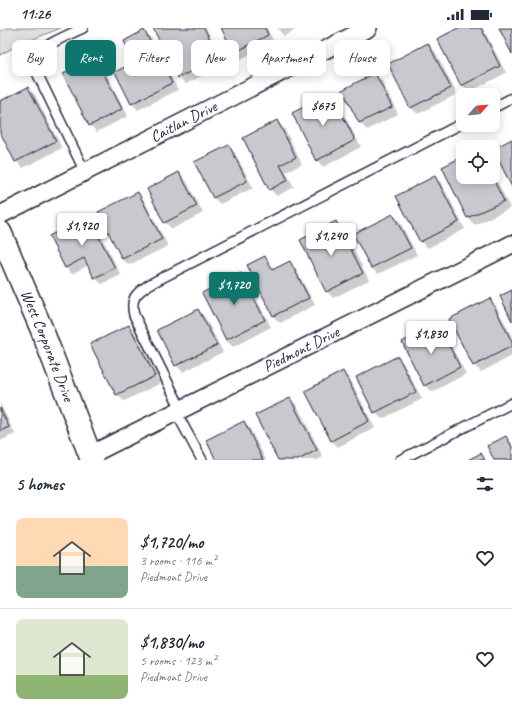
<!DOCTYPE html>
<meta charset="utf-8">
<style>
:root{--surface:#fff;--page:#f2f2f3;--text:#1f2937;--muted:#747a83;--line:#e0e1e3;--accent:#0f766e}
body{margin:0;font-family:Caveat,sans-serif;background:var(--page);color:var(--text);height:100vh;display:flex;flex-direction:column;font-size:15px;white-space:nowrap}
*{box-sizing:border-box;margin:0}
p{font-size:13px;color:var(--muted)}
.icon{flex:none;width:22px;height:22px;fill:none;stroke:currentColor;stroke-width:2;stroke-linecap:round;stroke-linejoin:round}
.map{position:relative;height:432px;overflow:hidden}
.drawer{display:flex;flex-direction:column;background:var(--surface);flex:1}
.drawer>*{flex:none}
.banner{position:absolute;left:12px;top:12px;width:488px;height:36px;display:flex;gap:8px}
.needle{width:26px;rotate:63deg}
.buttons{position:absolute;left:456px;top:60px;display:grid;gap:8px}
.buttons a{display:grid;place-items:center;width:44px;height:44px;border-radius:8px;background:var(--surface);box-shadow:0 2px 10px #0003;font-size:20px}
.price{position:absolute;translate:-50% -34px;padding:0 9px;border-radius:4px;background:#fff;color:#222;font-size:13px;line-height:26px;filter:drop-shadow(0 1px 2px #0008)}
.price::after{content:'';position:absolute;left:50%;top:24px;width:12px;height:9px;margin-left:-6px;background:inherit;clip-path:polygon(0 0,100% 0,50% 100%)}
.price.on{background:var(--accent);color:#fff}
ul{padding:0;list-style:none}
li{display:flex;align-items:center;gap:12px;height:100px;padding:0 16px}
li+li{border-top:1px solid var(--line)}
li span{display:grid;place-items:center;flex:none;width:112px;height:80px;border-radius:8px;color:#555}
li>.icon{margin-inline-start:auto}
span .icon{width:48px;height:48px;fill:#fffc;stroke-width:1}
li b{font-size:17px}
h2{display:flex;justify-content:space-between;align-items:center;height:48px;padding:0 16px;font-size:17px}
.pill{padding:0 14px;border-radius:8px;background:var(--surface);box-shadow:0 2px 10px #0003;font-size:14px;line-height:36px}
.pill.on{background:var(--accent);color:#fff}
.status{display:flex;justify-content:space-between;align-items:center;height:28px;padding:0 20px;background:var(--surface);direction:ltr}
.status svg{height:11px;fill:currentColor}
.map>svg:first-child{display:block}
.green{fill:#dfdfe2;stroke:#80808e}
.shadow{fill:#0003}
.building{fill:#c8c8cf;stroke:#22223b}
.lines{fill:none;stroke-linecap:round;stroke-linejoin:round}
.lane-casing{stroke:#22223b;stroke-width:12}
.street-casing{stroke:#22223b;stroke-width:20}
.secondary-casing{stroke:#22223b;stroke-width:25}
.lane{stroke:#fff;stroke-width:9}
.street{stroke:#fff;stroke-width:17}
.secondary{stroke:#fff;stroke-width:22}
.labels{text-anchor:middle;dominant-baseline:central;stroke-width:4;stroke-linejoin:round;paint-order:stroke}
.street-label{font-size:16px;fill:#22223b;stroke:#fff}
</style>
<div class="status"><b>11:26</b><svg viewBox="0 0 49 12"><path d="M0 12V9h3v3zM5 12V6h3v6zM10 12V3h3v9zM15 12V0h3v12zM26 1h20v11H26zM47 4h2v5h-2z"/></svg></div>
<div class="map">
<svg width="512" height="432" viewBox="0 0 512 432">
<rect width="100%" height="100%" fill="#fff"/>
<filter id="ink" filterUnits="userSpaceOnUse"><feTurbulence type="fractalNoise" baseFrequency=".025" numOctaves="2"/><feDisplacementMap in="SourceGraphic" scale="8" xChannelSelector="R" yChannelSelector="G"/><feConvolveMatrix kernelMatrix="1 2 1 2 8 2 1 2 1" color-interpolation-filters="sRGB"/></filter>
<g filter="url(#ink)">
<path class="green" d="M6,0H61L14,19L0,27V3Z"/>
<g class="shadow">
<path d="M154,0H206L225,36L186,56L179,49Z"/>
<path d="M222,0H267L274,14L241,31L235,24Z"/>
<path d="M277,0H299L284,8Z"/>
<path d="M460,0H483L506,45L469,64L462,57Z"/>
<path d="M144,4L151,10L178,62L138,82L132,76Z"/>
<path d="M428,17L435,23L457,66L418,86L411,80L389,37Z"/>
<path d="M95,30L102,37L128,88L97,104L90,97Z"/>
<path d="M375,46L382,53L398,86L367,102L360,95L344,62Z"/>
<path d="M28,60L35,67L62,120L23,140L16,133L0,102V75Z"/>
<path d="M331,66L337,73L361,119L323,139L317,132Z"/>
<path d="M277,93L284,100L302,136L286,144L294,159L277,168L270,161Z"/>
<path d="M228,118L235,125L253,160L220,176L214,170L196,135Z"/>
<path d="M460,131L463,134V149H493V145L510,180L475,197L468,190L444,139Z"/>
<path d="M179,145L186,152L203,185L172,201L165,194Z"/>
<path d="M435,149L442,156L465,201L428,220L421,214L398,168Z"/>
<path d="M138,165L144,172L168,218L129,237L122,231Z"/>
<path d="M393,187L400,194L417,227L378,246L371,240Z"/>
<path d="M88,189L95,196L121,247L102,256L95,250L89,237L72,246L65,239Z"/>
<path d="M336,194L343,201L369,252L333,270L327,263Z"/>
<path d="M264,229L271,236L274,242L289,234L296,241L315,277L280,295L273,288L248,238Z"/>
<path d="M241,246L247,253L271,299L233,319L226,312L203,266Z"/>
<path d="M489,271L496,278L512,309V328L481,344L474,337Z"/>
<path d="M198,282L205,289L223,324L183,344L176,337L158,302Z"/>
<path d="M438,297L444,304L466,346L432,364L425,357Z"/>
<path d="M128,298L135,304L161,355L124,373L117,367L92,316Z"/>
<path d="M397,329L404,336L422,371L382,391L375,384Z"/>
<path d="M343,345L350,351L375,400L338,419L331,412Z"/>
<path d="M290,371L297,377L323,429L317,432H279Z"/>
<path d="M0,375L15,406L0,413Z"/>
<path d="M244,394L250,401L266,432H217Z"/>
<path d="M506,409L512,415V432H495Z"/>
</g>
<g class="building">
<path d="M153,0H204L219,29L178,50Z"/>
<path d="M221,0H265L268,7L234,25Z"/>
<path d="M458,0H481L500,38L461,58L437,11Z"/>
<path d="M499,0H512V26Z"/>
<path d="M144,2L172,55L131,76L115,44L134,34L124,13Z"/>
<path d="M428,15L451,60L410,80L388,36Z"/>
<path d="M95,29L122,81L89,98L63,46Z"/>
<path d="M375,45L392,79L359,95L342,62Z"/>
<path d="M28,59L56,113L15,134L0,104V73Z"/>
<path d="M331,65L355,112L316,133L292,85Z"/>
<path d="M277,92L296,129L280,137L288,152L269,162L243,110Z"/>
<path d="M512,111V159L493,121Z"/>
<path d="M229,117L247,153L213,170L194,134Z"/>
<path d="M460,130L463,135V149H492L504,173L467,190L442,139Z"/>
<path d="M179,144L197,178L164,195L147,161Z"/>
<path d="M435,148L459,194L420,214L396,168Z"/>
<path d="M138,164L162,211L122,231L98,184Z"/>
<path d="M393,186L411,220L371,240L353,206Z"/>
<path d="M88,188L115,240L94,250L84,230L65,240L49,208Z"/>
<path d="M336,193L363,245L326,264L300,212Z"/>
<path d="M265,228L272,242L290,233L309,270L273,288L247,237Z"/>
<path d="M241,245L265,292L226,312L202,265Z"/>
<path d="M512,262V293L500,268Z"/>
<path d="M490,270L512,314V318L473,338L449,291Z"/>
<path d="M198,281L217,317L175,338L157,302Z"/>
<path d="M438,296L460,339L424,358L402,314Z"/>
<path d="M129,297L155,348L116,367L90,316Z"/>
<path d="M398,328L416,364L374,385L356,349Z"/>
<path d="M343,343L369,393L331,413L305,363Z"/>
<path d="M290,370L317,422L298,432H278L255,387Z"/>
<path d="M0,380L9,399L0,403Z"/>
<path d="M244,393L263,432H216L206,412Z"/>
<path d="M506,408L512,419V432H494L487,418Z"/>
<path d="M481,425L485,432H468Z"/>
</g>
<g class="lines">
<g class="lane-casing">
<g id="lane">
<path d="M83,0C71,6 39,18 35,30C33,35 35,40 37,45L85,144"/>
<path d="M493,80L512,70"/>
<path d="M181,381L134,287C130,270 136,265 150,256L463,95"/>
<path d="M176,384L202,432"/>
<path d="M400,432L512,375"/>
</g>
</g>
<g class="street-casing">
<g id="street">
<path id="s1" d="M0,187L368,0"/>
<path id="s2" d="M90,427L512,216"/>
</g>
</g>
<g class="secondary-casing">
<g id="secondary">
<path id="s3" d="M0,204L42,302L92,432"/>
</g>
</g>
<use href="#lane" class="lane"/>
<use href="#street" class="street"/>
<use href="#secondary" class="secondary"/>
</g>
</g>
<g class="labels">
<g class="street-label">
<text stroke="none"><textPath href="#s1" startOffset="206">Caitlan Drive</textPath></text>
<text stroke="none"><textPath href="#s3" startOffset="123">West Corporate Drive</textPath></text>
<text stroke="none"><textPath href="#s2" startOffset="236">Piedmont Drive</textPath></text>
</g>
</g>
</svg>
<div class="buttons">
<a><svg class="needle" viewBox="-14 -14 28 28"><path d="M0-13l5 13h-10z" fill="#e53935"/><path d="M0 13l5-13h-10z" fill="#747a83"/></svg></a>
<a><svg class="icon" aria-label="locate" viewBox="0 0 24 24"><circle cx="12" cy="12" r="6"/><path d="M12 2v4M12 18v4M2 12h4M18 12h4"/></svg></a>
</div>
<b class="price" style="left:323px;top:99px">$675</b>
<b class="price" style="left:82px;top:219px">$1,920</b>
<b class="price" style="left:331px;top:229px">$1,240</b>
<b class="price on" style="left:234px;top:278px">$1,720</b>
<b class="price" style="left:431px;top:327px">$1,830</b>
<div class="banner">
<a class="pill">Buy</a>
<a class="pill on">Rent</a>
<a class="pill">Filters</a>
<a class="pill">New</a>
<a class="pill">Apartment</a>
<a class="pill">House</a>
</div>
</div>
<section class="drawer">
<h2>5 homes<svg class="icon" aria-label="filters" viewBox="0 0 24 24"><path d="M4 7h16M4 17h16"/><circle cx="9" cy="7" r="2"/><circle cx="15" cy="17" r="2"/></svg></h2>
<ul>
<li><span style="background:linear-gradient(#ffd9b3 60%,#7fa58c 0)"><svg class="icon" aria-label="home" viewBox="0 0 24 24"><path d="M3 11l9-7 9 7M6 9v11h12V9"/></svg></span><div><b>$1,720/mo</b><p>3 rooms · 116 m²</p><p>Piedmont Drive</p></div><svg class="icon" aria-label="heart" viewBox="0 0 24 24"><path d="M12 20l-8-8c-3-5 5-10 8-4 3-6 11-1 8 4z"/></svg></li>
<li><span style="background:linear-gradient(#dfe7d0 70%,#8fb573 0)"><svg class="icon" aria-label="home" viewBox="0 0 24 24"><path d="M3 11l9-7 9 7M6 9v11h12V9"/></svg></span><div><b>$1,830/mo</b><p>5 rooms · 123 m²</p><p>Piedmont Drive</p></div><svg class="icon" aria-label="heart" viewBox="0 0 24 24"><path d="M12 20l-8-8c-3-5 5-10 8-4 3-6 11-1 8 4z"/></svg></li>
</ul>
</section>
